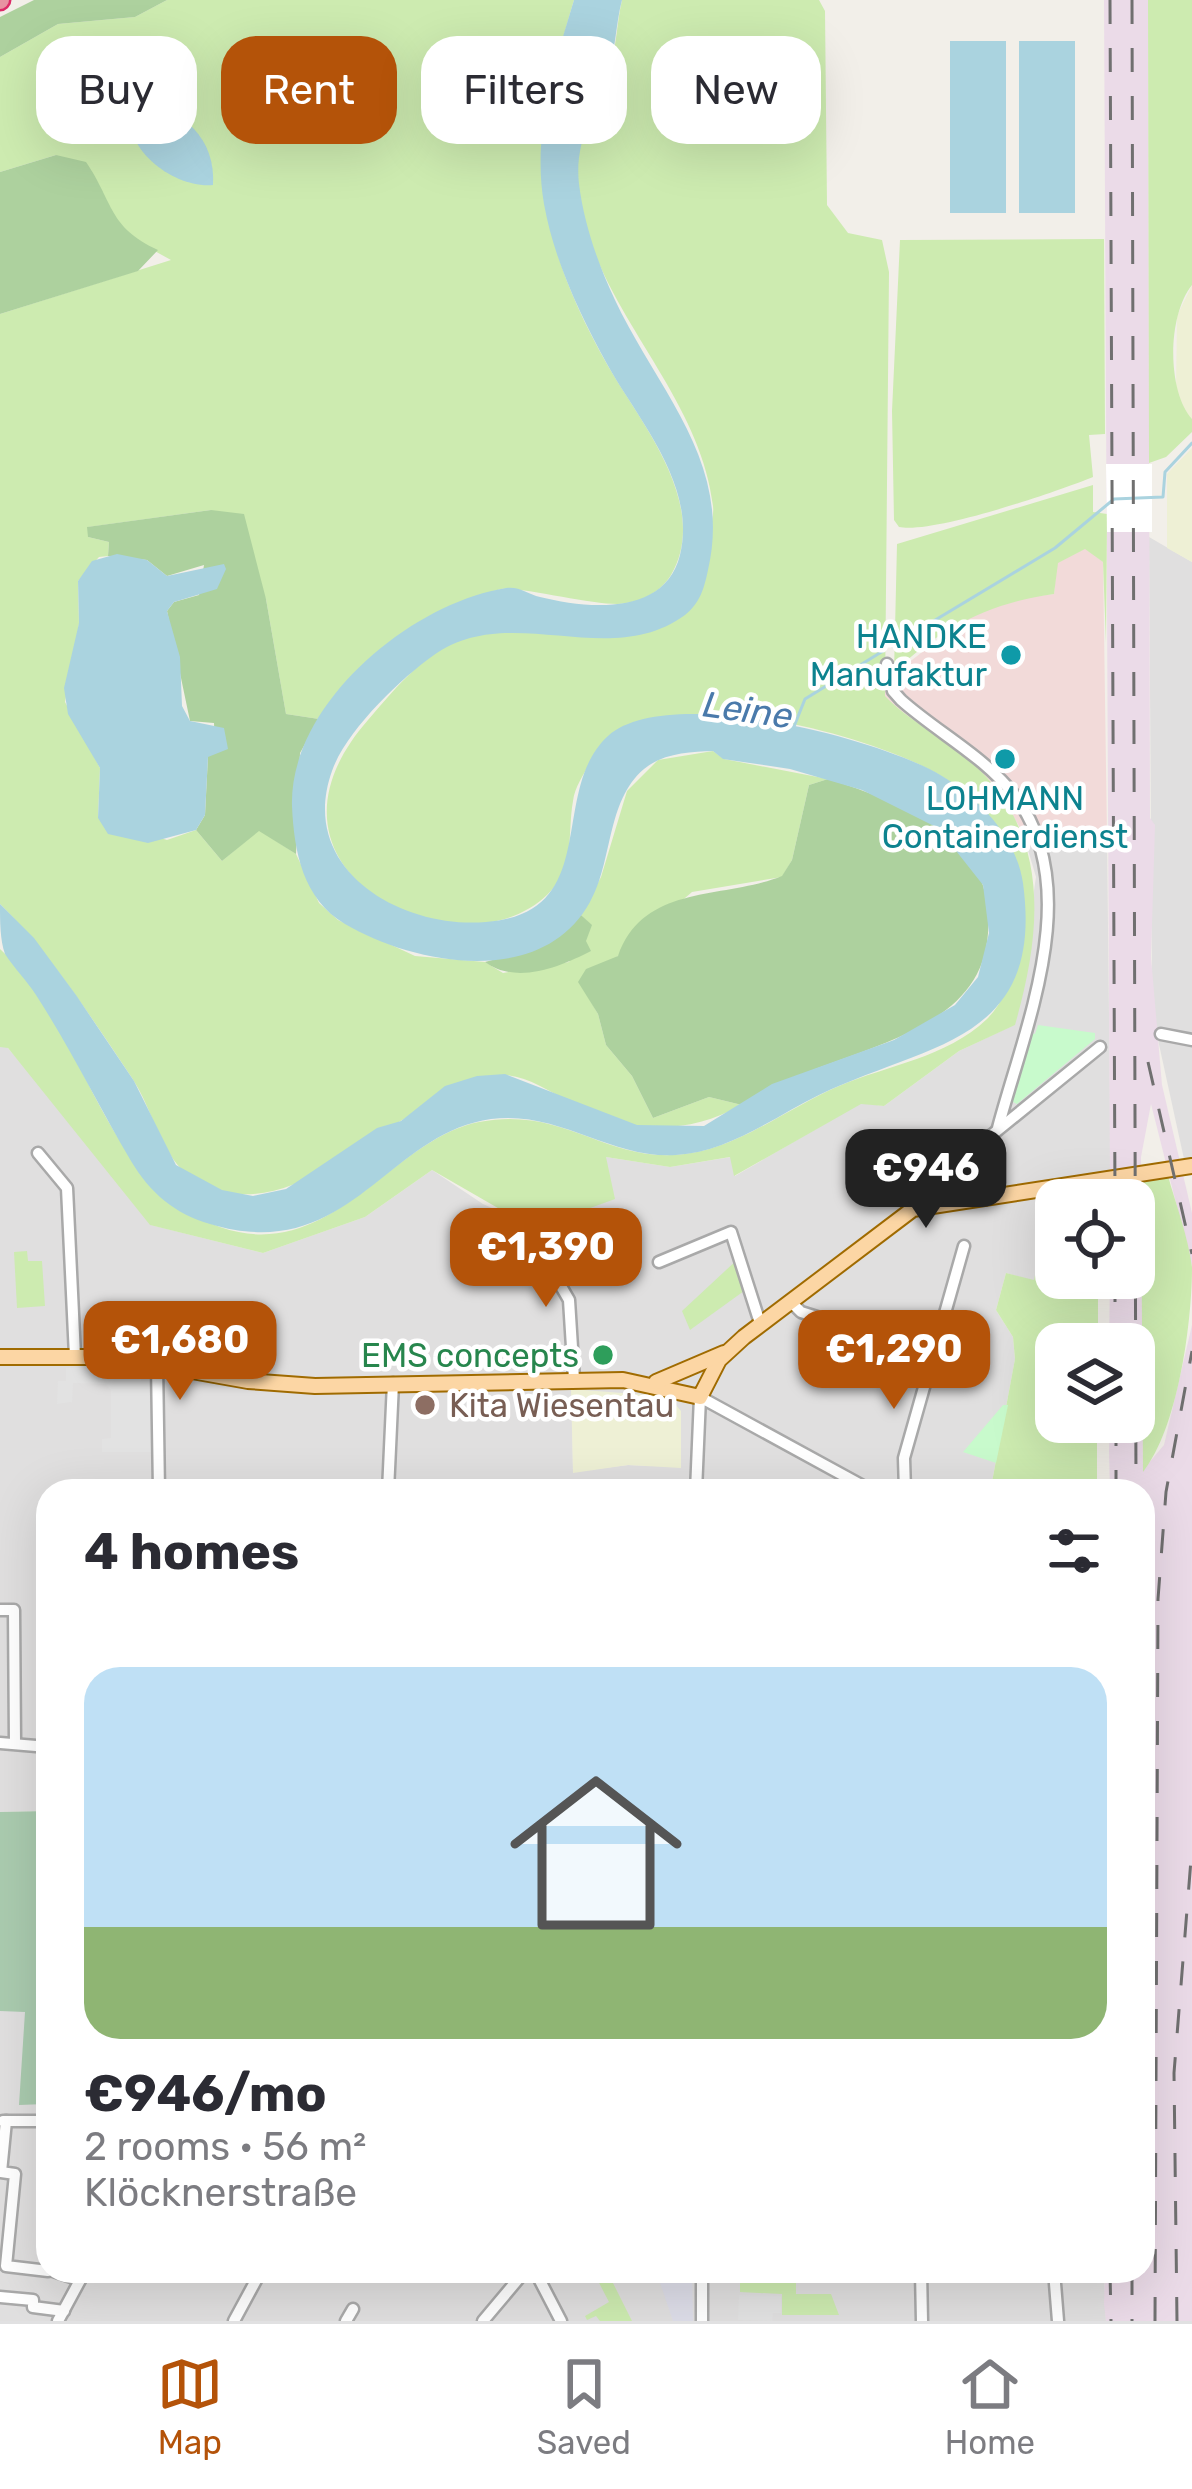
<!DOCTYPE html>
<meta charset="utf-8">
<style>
:root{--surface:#fff;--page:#f7f7f7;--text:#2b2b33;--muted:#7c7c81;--line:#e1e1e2;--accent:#b45309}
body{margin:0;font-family:Rubik,sans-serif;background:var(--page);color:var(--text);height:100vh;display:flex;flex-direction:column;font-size:45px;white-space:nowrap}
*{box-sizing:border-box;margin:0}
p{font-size:39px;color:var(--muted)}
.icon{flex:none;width:66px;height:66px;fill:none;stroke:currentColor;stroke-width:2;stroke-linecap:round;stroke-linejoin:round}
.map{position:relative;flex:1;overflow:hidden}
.details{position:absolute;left:36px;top:1479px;width:1119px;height:804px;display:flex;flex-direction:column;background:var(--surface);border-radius:36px;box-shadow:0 12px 48px #0002}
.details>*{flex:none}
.hud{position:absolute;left:36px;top:36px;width:1122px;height:108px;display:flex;gap:24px}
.fabs{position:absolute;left:1035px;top:1179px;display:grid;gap:24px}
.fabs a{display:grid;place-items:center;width:120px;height:120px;border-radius:24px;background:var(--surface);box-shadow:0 12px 48px #0002;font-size:60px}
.price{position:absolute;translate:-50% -102px;padding:0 27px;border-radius:24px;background:var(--accent);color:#fff;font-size:39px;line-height:78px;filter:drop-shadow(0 3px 6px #0008)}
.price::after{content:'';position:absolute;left:50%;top:72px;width:36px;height:27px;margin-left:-18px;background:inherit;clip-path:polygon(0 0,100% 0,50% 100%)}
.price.on{background:#222;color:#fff}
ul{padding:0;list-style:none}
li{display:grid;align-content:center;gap:24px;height:636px;padding:0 48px}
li+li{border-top:3px solid var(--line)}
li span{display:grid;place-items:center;height:372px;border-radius:36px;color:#555}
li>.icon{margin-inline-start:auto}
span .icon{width:216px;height:216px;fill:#fffc;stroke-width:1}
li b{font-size:51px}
h2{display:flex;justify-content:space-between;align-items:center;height:144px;padding:0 48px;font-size:51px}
.pill{padding:0 42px;border-radius:36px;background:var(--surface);box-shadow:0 12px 48px #0002;font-size:42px;line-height:108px}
.pill.on{background:var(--accent);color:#fff}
.tabs{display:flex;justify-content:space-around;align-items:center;height:168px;border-top:3px solid var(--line);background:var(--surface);font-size:33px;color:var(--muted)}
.tabs a{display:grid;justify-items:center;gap:6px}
.tabs .on{color:var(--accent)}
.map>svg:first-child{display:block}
.residential{fill:#e0dfdf;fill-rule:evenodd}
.commercial{fill:#f2dad9}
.industrial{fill:#ebdbe8}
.farmland{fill:#eef0d5}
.grass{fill:#cdebb0}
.forest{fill:#add19e}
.cemetery{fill:#aacbaf}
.park{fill:#c8facc}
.parking{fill:#e2e2e2}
.plaza{fill:#dddde8}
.water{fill:#aad3df}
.pier{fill:#fff}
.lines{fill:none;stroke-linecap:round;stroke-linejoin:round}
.stream{stroke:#aad3df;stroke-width:3}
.minor-casing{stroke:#a9a9a9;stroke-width:15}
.major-casing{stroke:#a06b00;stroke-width:18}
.highway-casing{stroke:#dc2a67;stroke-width:21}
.minor{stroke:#fff;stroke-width:10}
.major{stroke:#fcd6a4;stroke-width:14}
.highway{stroke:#e892a2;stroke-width:16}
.rail{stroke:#707070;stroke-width:3;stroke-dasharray:24 24;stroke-linecap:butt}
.culture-dot{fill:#0f9aa8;stroke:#fff;stroke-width:4.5}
.leisure-dot{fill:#2e9e5b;stroke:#fff;stroke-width:4.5}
.education-dot{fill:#8d6e63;stroke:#fff;stroke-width:4.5}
.labels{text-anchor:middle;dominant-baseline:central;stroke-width:9;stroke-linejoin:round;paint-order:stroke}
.culture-label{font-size:33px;fill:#0d838f;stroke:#fff;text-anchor:end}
.leisure-label{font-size:33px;fill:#27864d;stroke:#fff;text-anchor:end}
.education-label{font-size:33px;fill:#785e54;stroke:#fff;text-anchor:start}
.water-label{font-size:36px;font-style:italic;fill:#4a7aab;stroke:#fff}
</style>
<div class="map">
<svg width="1192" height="2321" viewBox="0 0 1192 2321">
<rect width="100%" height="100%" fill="#f2efe9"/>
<g class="residential">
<path d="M1149,537L1192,562V1158L1184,1159L1155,1026L1152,980Z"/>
<path d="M1041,826L1107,835L1111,1195L1110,1200H1056V1230L1044,1228L1034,1281L1006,1273L996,1310L1013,1337L1015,1359L992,1482L1013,1491H48V1811L0,1812V1047H7L83,1135L151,1225L263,1253L365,1217L432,1170L483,1204L523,1222L606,1157L670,1167L731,1157L735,1176L861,1103L884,1106L959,1051L1014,1025L1036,877L1023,833ZM572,1389L681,1467L628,1465L573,1472Z"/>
<path d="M0,2011H25L48,2093V2271H1104L1106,2321H0Z"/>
</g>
<path class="commercial" d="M1086,548L1103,562L1107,835L1041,826L1023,833L998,790L970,760L897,708L885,697V681L962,621L1003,600L1054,594L1057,563Z"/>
<path class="industrial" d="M1104,0H1148L1150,818L1155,825L1151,957L1162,1085L1192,1213V1266L1151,1104L1141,1157L1143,1470L1164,1445L1192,1325V2321H1106L1104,2304L1105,2271H1143V1491H1110L1109,1451L1110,1422H1134V1344H1109L1110,1278H1134V1200H1110Z"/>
<g class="farmland">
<path d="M1192,285V419L1182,410L1176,391L1177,316Z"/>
<path d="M1192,448V562L1167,548V474Z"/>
<path d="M571,1389L660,1396L676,1405L681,1411V1468L628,1465L573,1473Z"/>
</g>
<g class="grass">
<path d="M167,0H574C529,149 530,228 608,366C641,423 711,506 671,575C659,594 639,603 617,604C589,604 516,586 501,589C429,608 361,657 319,719L286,714L266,599L211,510L88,527V537L109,542L108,556L99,557L78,581L79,624L65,702L100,768L98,818L167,840L196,830L222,861L259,830L296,854L319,903L338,920L415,956L485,962L503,973L569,962L591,925L581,915L601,877L627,791L658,760L713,751L724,759L828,779L809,785L792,860L782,877L692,892L618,956L579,981L598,1014L606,1045L632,1076L653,1118L709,1097L742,1105C683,1137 628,1133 569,1102C549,1091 525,1075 502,1075C448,1076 439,1100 397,1123C372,1137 350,1147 328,1165C284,1199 210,1211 173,1159C155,1134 149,1103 132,1078C91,1017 52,956 0,904V314L171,260L131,238L56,155L0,172V57L58,24L135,17Z"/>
<path d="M622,0H819L825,11L827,205L848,233L882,240L889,272L885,696C910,722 941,735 967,758C1051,831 1043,926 1015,1025L959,1051L884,1106L861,1104L734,1176L730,1157L670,1167L606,1157L615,1199L527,1231L522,1222L432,1170L365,1217L263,1253L150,1225L8,1048L0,1047V949C87,1027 100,1186 220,1227C331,1266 391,1139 479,1122C561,1106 601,1158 673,1155C733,1153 785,1109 839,1086C888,1065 946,1058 987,1019C1004,1002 1012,978 1020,955L952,783C900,746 766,710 702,715C668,718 628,741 596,752C589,767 575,784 573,801C567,835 576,866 548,894C462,979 234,873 368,720C394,690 418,660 455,641C519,609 599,659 678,619C687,593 716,530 713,506C698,379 571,291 577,158C579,126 601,94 611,63C617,43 617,21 622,0Z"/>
<path d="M1148,0H1192V285C1167,316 1167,391 1192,419V432L1166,457L1149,463Z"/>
<path d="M1104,239L1105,434L1089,435L1093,477C1056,492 934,534 899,527L894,520L892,411L900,240Z"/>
<path d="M1093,485V512L1107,514L1106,643L1103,562L1085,549L1058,563L1054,594C992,602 940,628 894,672L897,544Z"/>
<path d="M1168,1176C1176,1205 1188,1236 1192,1267C1192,1323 1178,1428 1143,1472L1141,1180Z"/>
<path d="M1045,1227L1056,1230V1278H1098V1344H1056V1422H1097V1491H1061L1021,1481L1013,1491L992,1482L1015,1359L1013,1337L996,1310L1006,1273L1034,1280Z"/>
<path d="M27,1251L28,1261H42L45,1306L17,1308L14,1252Z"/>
<path d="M739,1258L744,1291L690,1330L682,1311Z"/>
<path d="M38,1608H48V1706H40Z"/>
<path d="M607,2271L632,2321H600L596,2316L587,2320L585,2316L609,2302L596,2277Z"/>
<path d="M740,2271H796V2294H831L839,2315H782V2294L740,2292Z"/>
</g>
<g class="forest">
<path d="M34,0H167L135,17L58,24L0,57V17Z"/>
<path d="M56,155L86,162C114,203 108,227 158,250L138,271L0,314V172Z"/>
<path d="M211,510L244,514L266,599L286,714L319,719L300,753L296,854L259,831L222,861L196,830L205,815L208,756L215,752L214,723L190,721L167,611L174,602L199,595L204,565L167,576L147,560L108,556L109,542L88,537L87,527Z"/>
<path d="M828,779C884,797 972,826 985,893C1015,1047 832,1041 742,1105L709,1097L653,1118L632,1076L606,1045L598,1014L578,982L586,969L618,956C644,883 723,900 782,876L792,860L809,785Z"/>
<path d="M581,915L592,925L586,941L591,951C560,967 516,985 485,962L540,947Z"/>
</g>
<path class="cemetery" d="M48,1811V2093L46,2104L19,2105L25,2012L0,2011V1812Z"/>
<g class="park">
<path d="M1038,1025L1095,1033V1039L1017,1104L1011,1101L1030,1033L1035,1034Z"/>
<path d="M1003,1405H1008L996,1463L963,1452Z"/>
</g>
<g class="parking">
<path d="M264,1337L260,1373L230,1370L233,1338Z"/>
<path d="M103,1367L142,1371L141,1381H149L152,1452H102V1439L111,1438V1390L105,1384L73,1383L72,1402L57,1404L58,1381H66V1368Z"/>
<path d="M739,2295L781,2296V2313H773L772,2321L738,2320Z"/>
</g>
<path class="plaza" d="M656,2271H692L693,2321H673Z"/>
<g class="water">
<path d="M574,0H622C616,23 616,46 609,68C596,108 574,141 579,184C584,224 598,264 615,300C657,390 733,462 708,570C704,589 700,603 685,615C609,671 510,601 434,655C400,679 346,731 332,771C297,869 400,929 486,922C604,913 547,792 608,736C667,683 880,738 942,776C980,799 1016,837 1023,883C1045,1044 926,1043 819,1095C774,1117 729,1152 676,1155C611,1159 559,1110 491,1119C385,1134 349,1266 210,1224C175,1214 150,1193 131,1161C99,1107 71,1049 36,995C27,981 14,968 5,954C0,940 0,921 0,904L34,938L76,995L134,1081L176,1165L222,1190L253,1196L286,1189L377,1128L401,1121L445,1086L477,1076L505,1074L637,1125L704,1126L772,1084L894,1040L955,1005L978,977L989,933L983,885L938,828L862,790L790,769L723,759L713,751C690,752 663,753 644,769C606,801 613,862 590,902C542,989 415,965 345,924C303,899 294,852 292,806C289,704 411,603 506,588C519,586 528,594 540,597C588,609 665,616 680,555C697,485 638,420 607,364C580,315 554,260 544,204C532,135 554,66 574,0Z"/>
<rect x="950" y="41" width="56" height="172"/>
<rect x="1019" y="41" width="56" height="172"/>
<path d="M140,103C183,108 216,139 213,185C175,189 121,149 131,108Z"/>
<path d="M117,554L147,560L167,576L224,564L226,569L217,589L174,602L167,611L180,657L182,706L190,721L224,728L228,749L208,757L205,815L196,830L148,843L108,834L98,818L100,768L68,714L64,688L79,623L78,581L92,561Z"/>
</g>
<path class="pier" d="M1106,464H1152V532H1107Z"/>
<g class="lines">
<g class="stream">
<path d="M892,646L1055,548L1114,499L1163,497L1165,472L1192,443"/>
<path d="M793,729L805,699L883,651"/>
</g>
<g class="minor-casing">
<g id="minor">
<path d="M887,664L893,691L901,700C938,733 984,756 1015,796C1086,889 1024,1029 998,1128"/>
<path d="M1161,1034L1192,1040"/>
<path d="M38,1153L67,1188L75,1356"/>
<path d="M933,1203L935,1181L1100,1047"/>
<path d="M533,1238L569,1300L574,1379"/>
<path d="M659,1262L731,1232L760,1323"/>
<path d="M554,1275C581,1262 608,1252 594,1217"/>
<path d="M790,1301L801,1312L935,1354"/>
<path d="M157,1364L159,1491"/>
<path d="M931,1369L955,1376L964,1371L967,1352L939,1341"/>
<path d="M388,1491L393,1383"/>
<path d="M696,1491L700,1397L872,1491"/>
<path d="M905,1491L904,1458L964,1246"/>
<path d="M0,1610H14L15,1743"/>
<path d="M0,1743L48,1747"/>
<path d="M3,2121H48"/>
<path d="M6,2121L1,2172L15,2174L6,2266L48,2271"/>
<path d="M53,2271L80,2280"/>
<path d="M535,2271L561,2321"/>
<path d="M702,2271V2321"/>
<path d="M921,2271L922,2321"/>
<path d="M1054,2271L1058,2321"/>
<path d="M0,2297L33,2300V2307L64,2311"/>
<path d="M58,2321L85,2271"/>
<path d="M234,2321L261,2271"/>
<path d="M346,2321L353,2309"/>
<path d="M483,2321L525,2271"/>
</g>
</g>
<g class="major-casing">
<g id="major">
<path d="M0,1357H113L248,1381L315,1386L623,1380L700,1397L719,1360L744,1337L913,1209L1192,1166"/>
<path d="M656,1382L724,1353"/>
</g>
</g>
<g class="highway-casing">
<path id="highway" d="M0,1L1,0"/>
</g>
<use href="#minor" class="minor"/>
<use href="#major" class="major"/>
<use href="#highway" class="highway"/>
<g class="rail">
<path d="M1110,0L1115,1200"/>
<path d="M1132,0L1136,1491"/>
<path d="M1148,1062L1192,1254"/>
<path d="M1115,1278V1344"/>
<path d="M1116,1422V1491"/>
<path d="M1110,2271L1111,2321"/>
<path d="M1132,2271V2321"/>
<path d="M1155,2321L1158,1599L1166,1492L1192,1351"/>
<path d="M1177,2321L1174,2073L1192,1847"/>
</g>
</g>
<g class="culture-dot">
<circle cx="1011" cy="655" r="12"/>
<circle cx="1005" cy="759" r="12"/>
</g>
<circle class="leisure-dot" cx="603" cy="1355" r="12"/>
<circle class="education-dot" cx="425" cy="1405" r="12"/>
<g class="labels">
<g class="culture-label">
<text x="987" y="636">HANDKE<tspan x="987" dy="38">Manufaktur</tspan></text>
<text x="1005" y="798" text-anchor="middle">LOHMANN<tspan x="1005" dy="38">Containerdienst</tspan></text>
</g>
<g class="leisure-label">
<text x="579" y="1355">EMS concepts</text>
</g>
<g class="education-label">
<text x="449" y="1405">Kita Wiesentau</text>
</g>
<g class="water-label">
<text transform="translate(748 710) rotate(8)">Leine</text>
</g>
</g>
</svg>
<div class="fabs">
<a><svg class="icon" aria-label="locate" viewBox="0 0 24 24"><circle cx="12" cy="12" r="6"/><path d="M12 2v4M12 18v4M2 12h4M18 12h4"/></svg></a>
<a><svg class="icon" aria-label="layers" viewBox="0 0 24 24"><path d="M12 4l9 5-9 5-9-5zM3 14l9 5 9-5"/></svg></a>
</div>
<b class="price on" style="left:926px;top:1231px">€946</b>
<b class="price" style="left:546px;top:1310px">€1,390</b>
<b class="price" style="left:180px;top:1403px">€1,680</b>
<b class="price" style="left:894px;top:1412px">€1,290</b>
<div class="hud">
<a class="pill">Buy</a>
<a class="pill on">Rent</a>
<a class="pill">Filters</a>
<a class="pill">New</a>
</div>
<section class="details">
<h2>4 homes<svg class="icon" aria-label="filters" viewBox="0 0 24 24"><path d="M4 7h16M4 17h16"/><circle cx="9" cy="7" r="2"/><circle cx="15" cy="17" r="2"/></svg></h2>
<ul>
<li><span style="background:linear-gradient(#bfe0f5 70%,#8fb573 0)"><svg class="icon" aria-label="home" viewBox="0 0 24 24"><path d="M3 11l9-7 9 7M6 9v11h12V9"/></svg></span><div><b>€946/mo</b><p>2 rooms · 56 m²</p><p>Klöcknerstraße</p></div></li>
</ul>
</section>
</div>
<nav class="tabs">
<a class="on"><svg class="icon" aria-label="map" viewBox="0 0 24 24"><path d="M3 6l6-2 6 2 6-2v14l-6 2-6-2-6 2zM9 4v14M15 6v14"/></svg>Map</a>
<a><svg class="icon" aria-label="saved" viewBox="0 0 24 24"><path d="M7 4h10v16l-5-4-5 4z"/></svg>Saved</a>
<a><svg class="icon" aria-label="home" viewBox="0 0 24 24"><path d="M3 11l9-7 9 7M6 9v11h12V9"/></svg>Home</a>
</nav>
